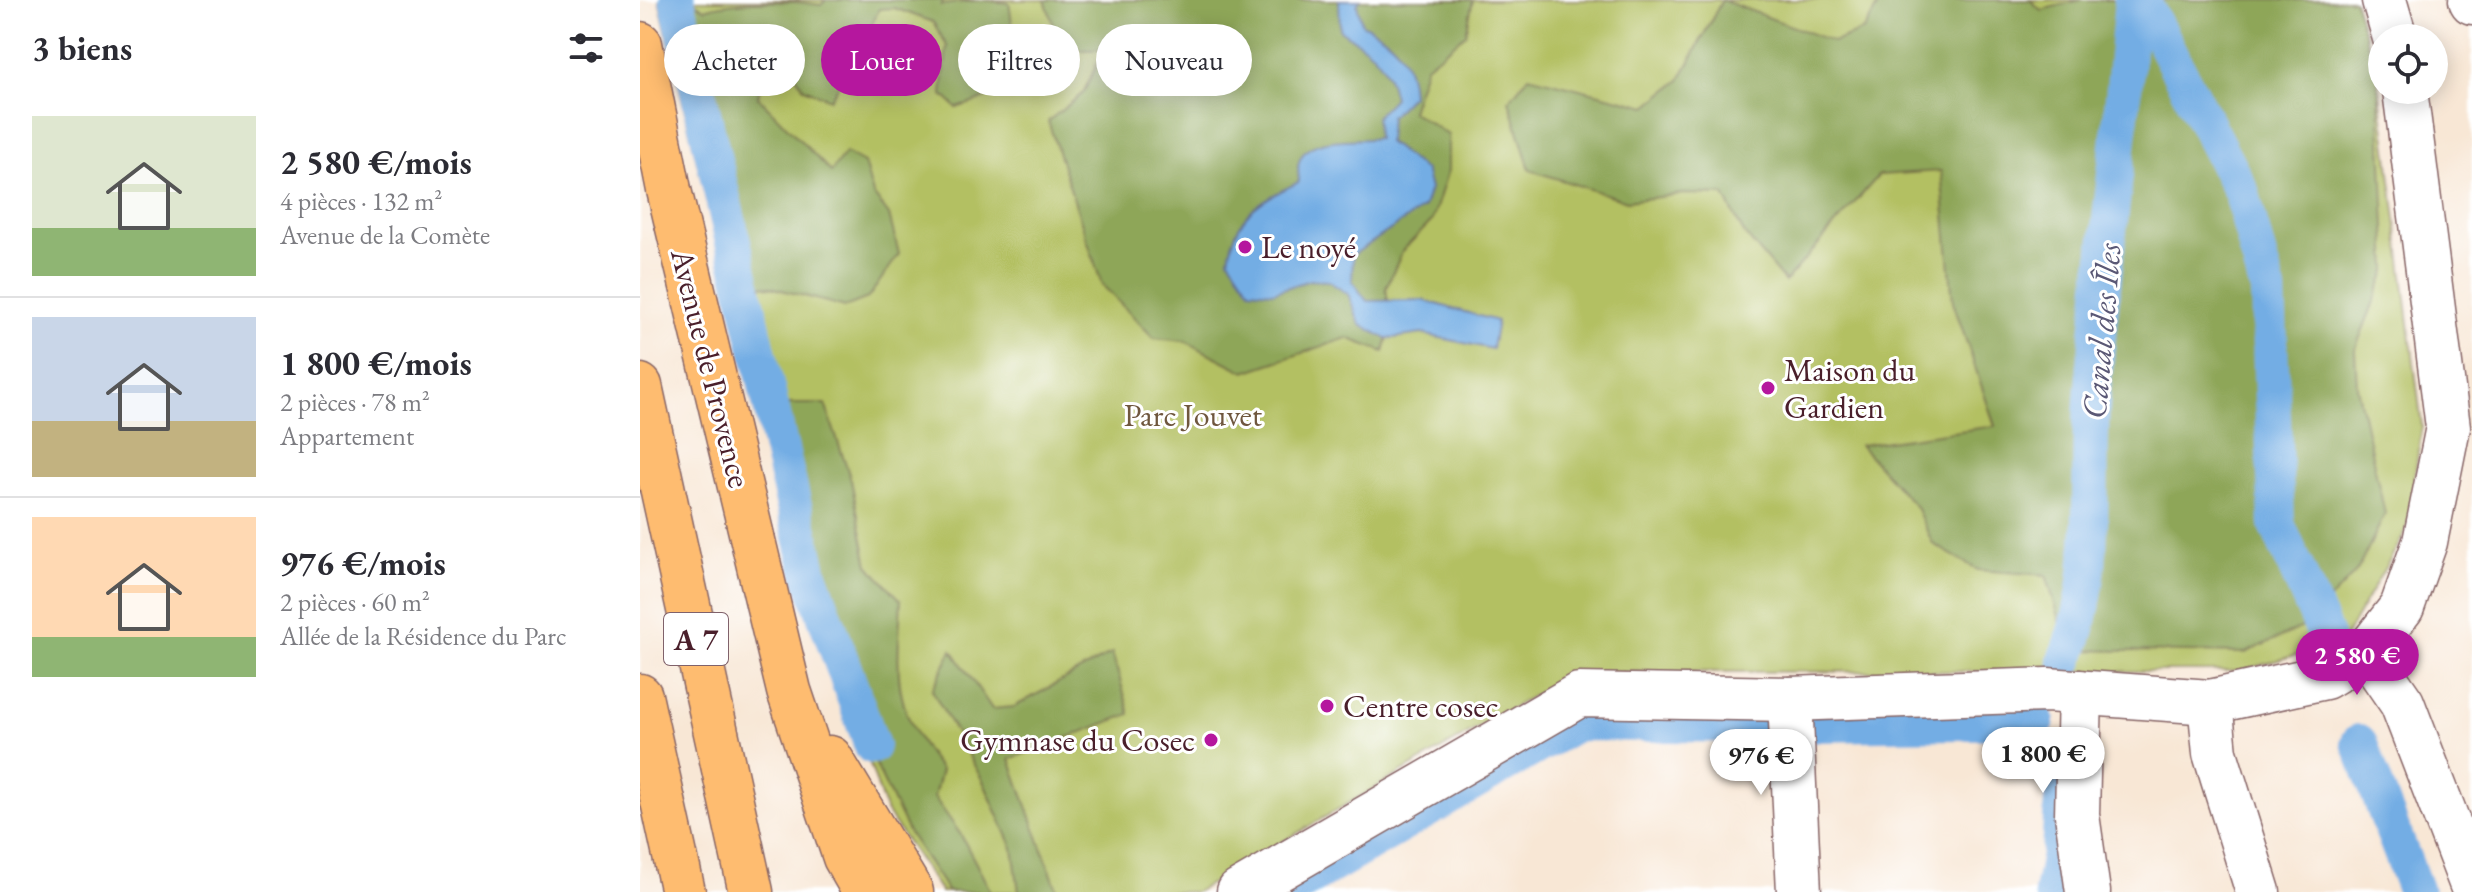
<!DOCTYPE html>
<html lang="fr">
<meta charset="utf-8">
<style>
:root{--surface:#fff;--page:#f2f2f3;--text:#2b2b33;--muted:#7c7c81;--line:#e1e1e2;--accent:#b5179e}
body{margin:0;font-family:"EB Garamond",serif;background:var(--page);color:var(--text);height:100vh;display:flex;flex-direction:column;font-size:30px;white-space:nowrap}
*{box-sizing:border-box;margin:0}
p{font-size:26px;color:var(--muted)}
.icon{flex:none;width:44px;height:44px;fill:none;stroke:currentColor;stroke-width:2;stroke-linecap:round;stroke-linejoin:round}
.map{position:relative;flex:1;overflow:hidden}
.drawer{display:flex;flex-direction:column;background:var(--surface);width:640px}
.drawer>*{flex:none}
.top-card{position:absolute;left:24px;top:24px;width:760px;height:72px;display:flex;gap:16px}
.tools{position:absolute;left:1728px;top:24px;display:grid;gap:16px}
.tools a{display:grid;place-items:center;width:80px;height:80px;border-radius:50%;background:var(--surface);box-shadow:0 4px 20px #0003;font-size:40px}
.price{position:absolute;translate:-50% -68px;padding:0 18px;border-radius:28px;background:#fff;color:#222;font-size:26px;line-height:52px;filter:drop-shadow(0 2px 4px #0008)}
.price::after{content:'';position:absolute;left:50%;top:48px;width:24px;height:18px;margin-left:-12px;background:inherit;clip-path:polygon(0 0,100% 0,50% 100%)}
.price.on{background:var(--accent);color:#fff}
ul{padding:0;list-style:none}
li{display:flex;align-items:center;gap:24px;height:200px;padding:0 32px}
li+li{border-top:2px solid var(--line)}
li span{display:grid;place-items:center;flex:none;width:224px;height:160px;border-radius:0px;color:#555}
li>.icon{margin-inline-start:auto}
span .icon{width:96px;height:96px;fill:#fffc;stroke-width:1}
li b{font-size:34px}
h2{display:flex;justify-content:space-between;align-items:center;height:96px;padding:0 32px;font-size:34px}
.chip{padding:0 28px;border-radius:36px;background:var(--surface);box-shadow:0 4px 20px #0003;font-size:28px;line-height:72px}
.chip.on{background:var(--accent);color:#fff}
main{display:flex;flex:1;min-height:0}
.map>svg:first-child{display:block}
.green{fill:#b3c062;stroke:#7e7046;stroke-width:2}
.forest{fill:#8ea658;stroke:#6c6242;stroke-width:2}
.water{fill:#73ade4;stroke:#5e6688;stroke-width:2}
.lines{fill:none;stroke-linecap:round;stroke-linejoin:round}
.canal{stroke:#73ade4;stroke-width:36}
.minor-casing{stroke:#876566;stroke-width:47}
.major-casing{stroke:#876566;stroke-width:47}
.highway-casing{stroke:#876566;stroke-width:47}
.minor{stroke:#fff;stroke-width:44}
.major{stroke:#febc70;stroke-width:44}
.highway{stroke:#febc70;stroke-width:44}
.poi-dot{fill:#b5179e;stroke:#fff;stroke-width:3}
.labels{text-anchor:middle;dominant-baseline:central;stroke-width:6;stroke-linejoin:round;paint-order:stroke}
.shield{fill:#fff;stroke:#80626b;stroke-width:2}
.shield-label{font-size:30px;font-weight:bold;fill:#4a1f2b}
.poi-label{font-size:32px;fill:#4a1f2b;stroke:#fff;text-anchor:start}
.street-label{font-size:32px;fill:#4a1f2b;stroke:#fff}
.park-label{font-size:32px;fill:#6f573e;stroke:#fff}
.water-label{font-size:34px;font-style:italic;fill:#5a5875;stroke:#fff}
</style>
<main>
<section class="drawer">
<h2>3 biens<svg class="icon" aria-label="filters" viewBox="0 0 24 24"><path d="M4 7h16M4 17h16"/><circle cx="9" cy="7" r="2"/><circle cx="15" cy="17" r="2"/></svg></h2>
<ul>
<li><span style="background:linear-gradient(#dfe7d0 70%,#8fb573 0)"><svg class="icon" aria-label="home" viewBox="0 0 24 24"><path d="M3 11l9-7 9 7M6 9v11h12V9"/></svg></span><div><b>2 580 €/mois</b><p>4 pièces · 132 m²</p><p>Avenue de la Comète</p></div></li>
<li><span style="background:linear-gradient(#c9d6e8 65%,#c2b280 0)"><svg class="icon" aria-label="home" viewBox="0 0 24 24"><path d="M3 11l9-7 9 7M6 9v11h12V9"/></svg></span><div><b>1 800 €/mois</b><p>2 pièces · 78 m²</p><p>Appartement</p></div></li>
<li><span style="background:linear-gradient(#ffd9b3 75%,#8fb573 0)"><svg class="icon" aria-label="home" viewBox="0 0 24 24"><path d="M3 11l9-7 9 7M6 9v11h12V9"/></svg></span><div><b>976 €/mois</b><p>2 pièces · 60 m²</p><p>Allée de la Résidence du Parc</p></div></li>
</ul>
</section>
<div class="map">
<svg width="1832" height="892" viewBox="0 0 1832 892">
<rect width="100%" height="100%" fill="#fff"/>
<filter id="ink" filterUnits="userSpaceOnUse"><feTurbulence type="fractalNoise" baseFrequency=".0125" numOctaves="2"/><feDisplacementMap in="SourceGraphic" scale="16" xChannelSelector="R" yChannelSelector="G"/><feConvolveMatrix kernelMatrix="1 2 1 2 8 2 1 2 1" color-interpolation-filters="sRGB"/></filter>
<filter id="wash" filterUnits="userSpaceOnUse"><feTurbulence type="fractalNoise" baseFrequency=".006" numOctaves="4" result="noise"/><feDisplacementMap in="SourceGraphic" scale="32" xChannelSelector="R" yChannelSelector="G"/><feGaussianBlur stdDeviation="1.8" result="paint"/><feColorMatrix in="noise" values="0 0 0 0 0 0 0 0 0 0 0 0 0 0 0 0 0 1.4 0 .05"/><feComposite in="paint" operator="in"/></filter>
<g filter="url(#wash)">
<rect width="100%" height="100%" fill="#f8e7d5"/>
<path class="green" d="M19,0H1714L1738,77L1782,426L1767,530L1702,642L1600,671L934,672L556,892H301L246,811L130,472Z"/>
<g class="forest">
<path d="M40,0H51L65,9C91,0 152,0 181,5L186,0H304L301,5L341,0L369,3C374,30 377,73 352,94C344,101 327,104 317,108L302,94L307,46L293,22L254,8L239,9L216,58L190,99L164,88L143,56L123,72L118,97L191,172L205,153L224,163L233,194L249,215L259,254L228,298L205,307L123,285L111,299C96,281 92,260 85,237C61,159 55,80 40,0Z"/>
<path d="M405,0H833L826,34L786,66L771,111L808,135V170L792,221L763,250L746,288L751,325L744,352L707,338L605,372L545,341L514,338L462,285L408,121L443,93L464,50H422Z"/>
<path d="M1082,0L1194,42L1224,30L1241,0H1390L1401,10L1441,0H1714L1738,77L1747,269L1715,350L1717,387L1745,514L1717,571L1665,626L1605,653L1429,650L1406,575L1338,570L1293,544L1276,507L1220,445L1355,426L1313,302L1301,171L1239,175L1145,282L1103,232L1084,195L1043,194L987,201L890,170L869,100L889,76L1007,106L1040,80Z"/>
<path d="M137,404H185L211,480L228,565L261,600C257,675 251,709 301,770L294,797L321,835L351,892H308L268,832L238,770L145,506L126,437L127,416Z"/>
<path d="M312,650L352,709L374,707L472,653L490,714L370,759L418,892H379L373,848L343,781L292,690Z"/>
</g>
<path class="water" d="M699,0H720L717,5L722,24C755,40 770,57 772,95L750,117L748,142L785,170L790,189L784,207L713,255L712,281L727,301L782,300L857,321L852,349L782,334L747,339L720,324L708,294L688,281L670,280L633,292L610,290L589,259C596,212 620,201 659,182C659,177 657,167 659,162C667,134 715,142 737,138L736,117L754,98C746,58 732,52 700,30Z"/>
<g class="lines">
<g class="canal">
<path d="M37,0L170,575L232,746"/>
<path d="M1502,0L1601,191L1628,291L1637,524L1685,634"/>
<path d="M1426,660C1462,574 1445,479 1453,389C1464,259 1482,130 1492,0"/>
<path d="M1171,724L1397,721"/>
<path d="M1719,742L1776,892"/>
<path d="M646,892L937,723L1122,725"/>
<path d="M1412,892L1419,854L1422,798"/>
</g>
</g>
</g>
<g filter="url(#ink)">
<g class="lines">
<g class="minor-casing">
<g id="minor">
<path d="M1744,0L1755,38"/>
<path d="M1831,0L1832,2"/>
<path d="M1727,652L1762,703L1832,885"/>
<path d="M1440,692L1437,815L1448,892"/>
<path d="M1150,699L1159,892"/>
<path d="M1570,702L1575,753L1618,892"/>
<path d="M599,892L939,695L1150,699L1407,690L1570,702L1685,677L1727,652L1762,607L1785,542L1808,427L1765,90"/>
</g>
</g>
<g class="major-casing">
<g id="major">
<path d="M0,44L29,190L149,691L205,857L225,892"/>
<path d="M190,758L271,892"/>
</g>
</g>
<g class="highway-casing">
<g id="highway">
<path d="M0,386L111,892"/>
<path d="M0,696L43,892"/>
</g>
</g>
<use href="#minor" class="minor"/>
<use href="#major" class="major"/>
<use href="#highway" class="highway"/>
</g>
</g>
<g class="poi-dot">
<circle cx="605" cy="247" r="8"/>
<circle cx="1128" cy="388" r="8"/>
<circle cx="687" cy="706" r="8"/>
<circle cx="571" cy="740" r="8"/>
</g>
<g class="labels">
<rect class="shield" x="24" y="613" width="64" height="52" rx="6"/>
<g class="shield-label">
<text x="56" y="639">A 7</text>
</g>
<g class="poi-label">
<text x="621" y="247">Le noyé</text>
<text x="1144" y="370">Maison du<tspan x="1144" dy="37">Gardien</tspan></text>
<text x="703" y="706">Centre cosec</text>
<text x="555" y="740" text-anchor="end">Gymnase du Cosec</text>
</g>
<g class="street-label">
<text transform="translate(71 368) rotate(76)">Avenue de Provence</text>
</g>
<g class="park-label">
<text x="553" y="415">Parc Jouvet</text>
</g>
<g class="water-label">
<text transform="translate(1461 331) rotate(-85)">Canal des Îles</text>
</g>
</g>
</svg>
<div class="tools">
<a><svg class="icon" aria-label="locate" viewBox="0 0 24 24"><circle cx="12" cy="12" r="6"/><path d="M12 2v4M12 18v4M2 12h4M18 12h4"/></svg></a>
</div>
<b class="price on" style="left:1717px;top:697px">2 580 €</b>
<b class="price" style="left:1403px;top:795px">1 800 €</b>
<b class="price" style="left:1121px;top:797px">976 €</b>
<div class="top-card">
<a class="chip">Acheter</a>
<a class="chip on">Louer</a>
<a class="chip">Filtres</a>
<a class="chip">Nouveau</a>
</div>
</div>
</main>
